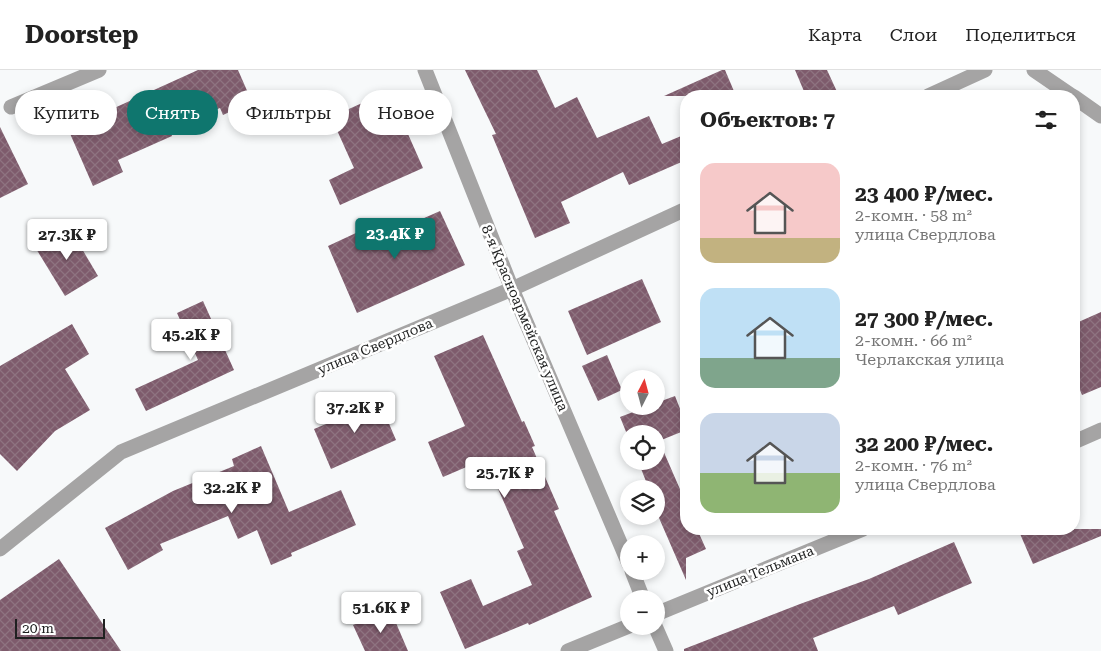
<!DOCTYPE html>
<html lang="ru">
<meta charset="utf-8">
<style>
:root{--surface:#fff;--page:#f2f2f2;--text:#222;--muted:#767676;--line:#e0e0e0;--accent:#0f766e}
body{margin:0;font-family:"Roboto Serif",serif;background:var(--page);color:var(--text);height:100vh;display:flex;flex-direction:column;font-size:19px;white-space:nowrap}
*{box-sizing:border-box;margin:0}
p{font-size:16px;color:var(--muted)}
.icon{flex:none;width:28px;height:28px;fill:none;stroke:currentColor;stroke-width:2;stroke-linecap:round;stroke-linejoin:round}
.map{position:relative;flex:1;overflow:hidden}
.drawer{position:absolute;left:680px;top:20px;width:400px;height:445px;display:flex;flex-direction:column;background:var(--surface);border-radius:20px;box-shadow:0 2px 8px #0003}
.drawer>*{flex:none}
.banner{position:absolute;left:15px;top:20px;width:475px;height:45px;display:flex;gap:10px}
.needle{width:32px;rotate:6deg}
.tools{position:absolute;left:620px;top:300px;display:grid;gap:10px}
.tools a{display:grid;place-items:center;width:45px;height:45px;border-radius:50%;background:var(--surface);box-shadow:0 2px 8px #0003;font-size:25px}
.scale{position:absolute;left:15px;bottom:12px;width:90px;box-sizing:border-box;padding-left:5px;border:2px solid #1f2020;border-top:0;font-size:14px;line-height:18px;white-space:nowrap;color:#1f2020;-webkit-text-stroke:4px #fff;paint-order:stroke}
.price{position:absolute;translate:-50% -42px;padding:0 11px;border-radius:5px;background:#fff;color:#222;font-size:16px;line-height:32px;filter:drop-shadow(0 1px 2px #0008)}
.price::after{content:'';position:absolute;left:50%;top:30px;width:15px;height:11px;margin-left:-8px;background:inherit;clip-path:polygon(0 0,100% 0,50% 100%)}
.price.current{background:var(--accent);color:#fff}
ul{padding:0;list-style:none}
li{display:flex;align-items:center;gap:15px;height:125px;padding:0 20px}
li span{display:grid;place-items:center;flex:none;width:140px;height:100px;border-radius:15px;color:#555}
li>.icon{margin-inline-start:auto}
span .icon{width:60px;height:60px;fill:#fffc;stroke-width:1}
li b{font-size:21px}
h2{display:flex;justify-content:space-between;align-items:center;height:60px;padding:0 20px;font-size:21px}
.chip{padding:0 18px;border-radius:22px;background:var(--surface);box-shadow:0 2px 8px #0003;font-size:18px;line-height:45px}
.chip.current{background:var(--accent);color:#fff}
header{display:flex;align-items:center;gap:30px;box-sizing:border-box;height:70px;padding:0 25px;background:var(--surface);border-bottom:1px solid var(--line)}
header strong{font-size:24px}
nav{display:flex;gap:28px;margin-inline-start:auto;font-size:18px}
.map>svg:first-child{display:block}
.building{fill:url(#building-cross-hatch)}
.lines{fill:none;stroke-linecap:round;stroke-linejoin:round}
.minor{stroke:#a5a4a4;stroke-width:15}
.labels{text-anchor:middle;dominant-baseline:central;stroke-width:5;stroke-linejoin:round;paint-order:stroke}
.street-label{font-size:14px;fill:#1f2020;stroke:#fff}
</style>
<header>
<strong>Doorstep</strong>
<nav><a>Карта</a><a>Слои</a><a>Поделиться</a></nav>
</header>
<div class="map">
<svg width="1101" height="581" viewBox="0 0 1101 581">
<defs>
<pattern id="building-cross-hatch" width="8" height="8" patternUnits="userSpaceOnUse" patternTransform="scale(1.25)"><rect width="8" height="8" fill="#7e5b6c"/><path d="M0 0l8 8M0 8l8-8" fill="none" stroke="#8e7380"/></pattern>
</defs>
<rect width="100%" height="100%" fill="#f7f9fa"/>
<g class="building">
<path d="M198,0H238L252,32L223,45L220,38L170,60L172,66L118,90L123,102L93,116L68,59Z"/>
<path d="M465,0H537L555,38L577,27L597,68L649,46L662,74L686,64V90L629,115L623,102L561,132L570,153L535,168L492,65L496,64Z"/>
<path d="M722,0H725L736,26H664Z"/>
<path d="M795,0H827L839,26H806Z"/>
<path d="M389,21L423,98L340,135L329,110L354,98L331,47Z"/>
<path d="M0,57L28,114L0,128Z"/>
<path d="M440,141L465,195L357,243L328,176L371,156L377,169Z"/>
<path d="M69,157L98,206L65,226L35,177Z"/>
<path d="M642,209L661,252L587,285L568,241Z"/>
<path d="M203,231L234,300L146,341L135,319L198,290L177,243Z"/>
<path d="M1101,242V317L1082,325L1074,305V254Z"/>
<path d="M72,254L89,284L65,299L90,340L55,361L17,401L0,384V296Z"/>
<path d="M483,265L522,352L524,351L535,376L532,377L559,439L554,441L592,527L529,555L528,553L465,579L440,522L471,509L483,536L532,515L517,481L524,478L485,389L443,407L428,372L465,356L434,286Z"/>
<path d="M607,285L622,320L598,331L582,296Z"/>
<path d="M675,326L686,354V360L659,371L686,433V459H697L706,479L686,488V510L656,441V419H649L638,391H656V364H629V369L620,347L649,336H656V333Z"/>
<path d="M378,328L396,370L331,399L314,359L350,344L349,341Z"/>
<path d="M261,376L289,442L341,420L356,455L291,483L292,486L271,495L257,460L238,469L228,446L160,474L163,480L128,500L105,458L173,421L234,396L232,389Z"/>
<path d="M1018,459H1101V466L1033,494Z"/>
<path d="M954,472L972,513L898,545L894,536L813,568L818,581H684V579L800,534L869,509Z"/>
<path d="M59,489L121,581H0V530Z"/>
<path d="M390,539L408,581H365L353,555Z"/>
</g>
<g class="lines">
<g class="minor">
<path d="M425,0L512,219L629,494"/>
<path d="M1034,0L1072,26"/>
<path d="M928,26L985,0"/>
<path d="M1074,27L1101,46"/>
<path d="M11,37L99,0"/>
<path d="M1074,372L1101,360"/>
<path d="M0,479L121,382L512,219L686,139"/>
<path d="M632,501L643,529"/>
<path d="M656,544L863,459"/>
<path d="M655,556L666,581"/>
<path d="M568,581L629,556"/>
</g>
</g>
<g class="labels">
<g class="street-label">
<text transform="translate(525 248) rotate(67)">8-я Красноармейская улица</text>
<text transform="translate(375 276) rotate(-23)">улица Свердлова</text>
<text transform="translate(760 501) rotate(-22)">улица Тельмана</text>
</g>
</g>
</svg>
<div class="tools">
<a><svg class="needle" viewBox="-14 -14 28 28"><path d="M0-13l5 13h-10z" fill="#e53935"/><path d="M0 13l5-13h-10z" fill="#767676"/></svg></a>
<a><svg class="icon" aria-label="locate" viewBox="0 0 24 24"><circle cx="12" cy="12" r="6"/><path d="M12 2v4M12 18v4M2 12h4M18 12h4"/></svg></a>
<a><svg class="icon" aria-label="layers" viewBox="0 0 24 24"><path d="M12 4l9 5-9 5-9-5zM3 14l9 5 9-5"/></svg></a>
<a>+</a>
<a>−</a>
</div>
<div class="scale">20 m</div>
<b class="price current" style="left:395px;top:190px">23.4K ₽</b>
<b class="price" style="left:67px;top:191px">27.3K ₽</b>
<b class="price" style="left:191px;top:291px">45.2K ₽</b>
<b class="price" style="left:355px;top:364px">37.2K ₽</b>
<b class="price" style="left:505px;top:429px">25.7K ₽</b>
<b class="price" style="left:232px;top:444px">32.2K ₽</b>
<b class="price" style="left:381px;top:564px">51.6K ₽</b>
<div class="banner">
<a class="chip">Купить</a>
<a class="chip current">Снять</a>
<a class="chip">Фильтры</a>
<a class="chip">Новое</a>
</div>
<section class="drawer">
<h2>Объектов: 7<svg class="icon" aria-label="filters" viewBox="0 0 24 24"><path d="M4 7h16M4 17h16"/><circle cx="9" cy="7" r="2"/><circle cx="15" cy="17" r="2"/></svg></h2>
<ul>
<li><span style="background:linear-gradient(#f6c9c9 75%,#c2b280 0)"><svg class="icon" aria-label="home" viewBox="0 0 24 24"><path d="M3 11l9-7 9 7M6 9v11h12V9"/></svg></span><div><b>23 400 ₽/мес.</b><p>2-комн. · 58 m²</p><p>улица Свердлова</p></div></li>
<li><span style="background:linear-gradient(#bfe0f5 70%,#7fa58c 0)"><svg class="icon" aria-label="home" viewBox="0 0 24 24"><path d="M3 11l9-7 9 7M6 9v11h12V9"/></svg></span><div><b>27 300 ₽/мес.</b><p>2-комн. · 66 m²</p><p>Черлакская улица</p></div></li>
<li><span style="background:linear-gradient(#c9d6e8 60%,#8fb573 0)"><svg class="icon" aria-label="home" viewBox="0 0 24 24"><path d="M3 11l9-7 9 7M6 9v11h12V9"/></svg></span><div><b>32 200 ₽/мес.</b><p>2-комн. · 76 m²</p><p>улица Свердлова</p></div></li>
</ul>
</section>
</div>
